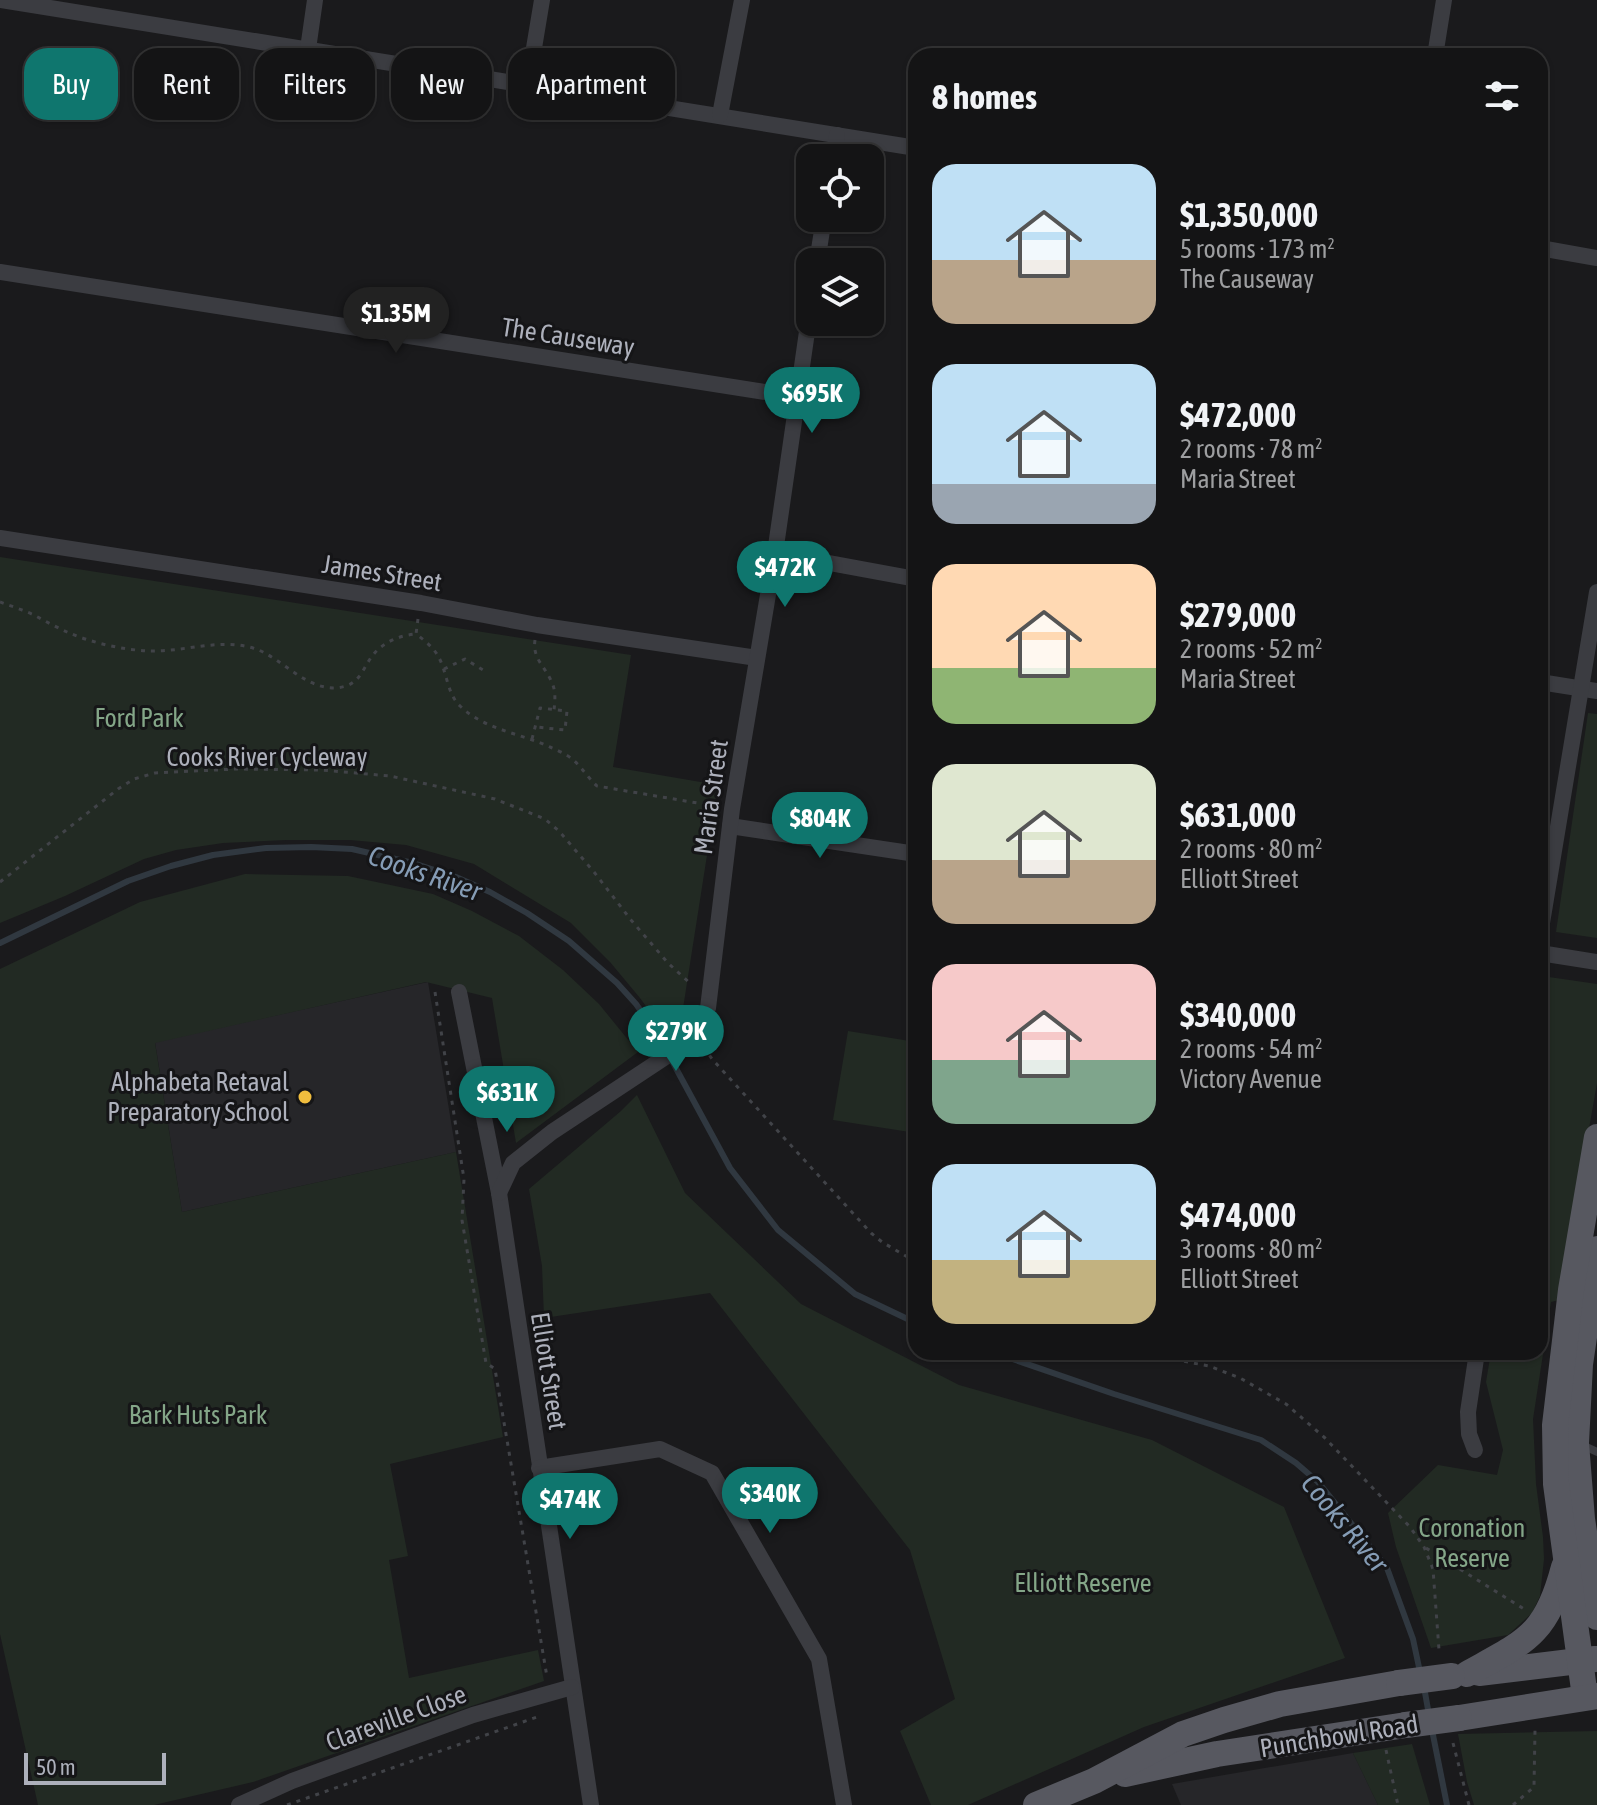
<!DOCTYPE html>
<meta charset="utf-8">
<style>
:root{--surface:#141415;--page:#1d1d1e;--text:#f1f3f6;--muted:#9d9ea0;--line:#333334;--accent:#0f766e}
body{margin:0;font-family:"Asap Condensed",sans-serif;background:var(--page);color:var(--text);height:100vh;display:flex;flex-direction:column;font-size:30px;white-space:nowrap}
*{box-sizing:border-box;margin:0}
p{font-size:26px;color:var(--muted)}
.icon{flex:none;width:44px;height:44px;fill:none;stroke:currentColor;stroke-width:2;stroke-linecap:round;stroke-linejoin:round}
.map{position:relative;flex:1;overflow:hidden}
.panel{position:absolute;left:908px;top:48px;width:640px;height:1312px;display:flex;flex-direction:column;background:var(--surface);border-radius:24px;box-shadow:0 2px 6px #0004,0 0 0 2px var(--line)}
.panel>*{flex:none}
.guide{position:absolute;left:24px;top:48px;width:760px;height:72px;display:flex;gap:16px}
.controls{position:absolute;left:796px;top:144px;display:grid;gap:16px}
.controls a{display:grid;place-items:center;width:88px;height:88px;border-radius:16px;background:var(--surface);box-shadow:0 2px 6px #0004,0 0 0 2px var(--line);font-size:40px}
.scale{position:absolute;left:24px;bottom:20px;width:142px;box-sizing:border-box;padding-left:8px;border:4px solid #adb0bb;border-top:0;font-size:22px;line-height:28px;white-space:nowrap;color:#adb0bb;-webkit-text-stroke:6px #151517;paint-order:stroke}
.price{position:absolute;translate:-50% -68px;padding:0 18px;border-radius:28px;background:var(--accent);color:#fff;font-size:26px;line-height:52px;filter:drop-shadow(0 2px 4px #0008)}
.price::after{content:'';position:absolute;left:50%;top:48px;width:24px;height:18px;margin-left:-12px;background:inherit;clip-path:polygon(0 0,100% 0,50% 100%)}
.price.current{background:#222;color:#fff}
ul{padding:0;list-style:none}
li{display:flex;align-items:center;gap:24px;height:200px;padding:0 24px}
li span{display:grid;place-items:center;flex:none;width:224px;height:160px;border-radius:24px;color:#555}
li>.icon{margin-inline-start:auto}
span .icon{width:96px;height:96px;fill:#fffc;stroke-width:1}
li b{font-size:34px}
h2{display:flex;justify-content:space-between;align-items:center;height:96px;padding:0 24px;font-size:34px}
.tag{padding:0 28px;border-radius:24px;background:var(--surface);box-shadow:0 2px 6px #0004,0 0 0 2px var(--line);font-size:28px;line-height:72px}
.tag.current{background:var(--accent);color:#fff}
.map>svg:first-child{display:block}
.built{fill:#262629}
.green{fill:#222a23}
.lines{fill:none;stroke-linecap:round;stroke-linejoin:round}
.stream{stroke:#303840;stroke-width:6}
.path{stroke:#414348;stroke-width:3;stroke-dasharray:4 6;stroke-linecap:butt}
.lane{stroke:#3b3c41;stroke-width:8}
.street{stroke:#3b3c41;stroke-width:16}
.primary{stroke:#575860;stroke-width:26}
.primary-bridge{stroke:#575860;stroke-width:26}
.poi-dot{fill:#f0bd3e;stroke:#151517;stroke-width:3}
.labels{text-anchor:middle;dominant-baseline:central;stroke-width:6;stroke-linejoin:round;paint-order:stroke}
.street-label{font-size:26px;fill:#adb0bb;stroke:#151517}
.park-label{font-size:26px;fill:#84a688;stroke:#151517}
.poi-label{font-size:26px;fill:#adb0bb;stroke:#151517;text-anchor:end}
.water-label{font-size:28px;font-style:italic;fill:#859cb5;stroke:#151517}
</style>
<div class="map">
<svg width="1597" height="1805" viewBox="0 0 1597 1805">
<rect width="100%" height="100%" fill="#1a1a1c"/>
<g class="built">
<path d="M428,982L456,1152L182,1212L155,1042Z"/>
<path d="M1353,1753L1378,1805H1181L1172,1784Z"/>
</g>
<g class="green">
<path d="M0,557L631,655L613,767L718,785L679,1034L670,1039L640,998L610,962L571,923L474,864L406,845L350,840H286L223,843L176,850L144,859L65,896L0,923Z"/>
<path d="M1588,713L1597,714V938L1556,932Z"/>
<path d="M245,874L348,876L433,894L472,911L519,936L563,970L599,1004L638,1052L516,1143L492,998L426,982L155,1043L182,1212L456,1152L503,1437L390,1464L408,1556L389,1560L409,1678L538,1650L544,1681L253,1782L154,1805H38L0,1634V969L140,902Z"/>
<path d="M1549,977L1597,984V1083L1559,1300L1551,1302L1533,1419L1536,1484L1543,1537L1544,1559L1540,1596L1532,1613L1508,1635L1431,1648L1396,1547L1388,1513L1438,1465L1497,1475L1503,1450L1486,1382L1491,1352H1540V1032Z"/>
<path d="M848,1031L916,1042V1133L833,1120Z"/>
<path d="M637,1095L685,1193L801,1304L959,1385L1152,1440L1284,1507L1345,1658L1144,1727L968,1805H931L900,1731L955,1699L910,1550L710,1293L544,1318L542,1266L529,1189L621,1111Z"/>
<path d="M1597,1731V1805H1474L1467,1782L1458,1734Z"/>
<path d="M1412,1744L1430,1805H1378L1353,1753Z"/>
</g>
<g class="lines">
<g class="stream">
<path d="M0,943L128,881L171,866L213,855L266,848L311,847L352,849L413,863L456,877L490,892L527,913L569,941L617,983L636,1004L659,1037L730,1168L778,1230L855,1294L916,1323"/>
<path d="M992,1352L1114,1394L1261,1440L1296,1463L1318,1482L1387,1568L1413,1639L1420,1672"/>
<path d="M1424,1687L1429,1715"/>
<path d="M1432,1730L1447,1805"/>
</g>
<g class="path">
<path d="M0,602C11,606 23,610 34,615C45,621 56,627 67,632C92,643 123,650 150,651C184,652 219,638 253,648C283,657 310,697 346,686C361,681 364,666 373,655C383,642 401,635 416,634"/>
<path d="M418,619L416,634C424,640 433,647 438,656C447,671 447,694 460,706C485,730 520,733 550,747C557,750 566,754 572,759C582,767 588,778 597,786L715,806"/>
<path d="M535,640C532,659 546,667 552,683C556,691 555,701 554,710"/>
<path d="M444,669L465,659L483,670"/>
<path d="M532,739L540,708L567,711L565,730L536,727"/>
<path d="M0,882L118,789L134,779L155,773L236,769L321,770L390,776L495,799L545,819L559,831L594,872L631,920L668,963L692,985"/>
<path d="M435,992L464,1179L462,1220L486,1363L495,1369L547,1677"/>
<path d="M704,1047L712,1059L871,1233L882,1242L916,1262"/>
<path d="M1135,1352L1209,1366L1240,1378L1286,1404L1325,1438L1410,1527L1424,1547L1433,1569L1439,1650"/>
<path d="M1426,1548L1524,1609"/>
<path d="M1453,1743L1469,1805"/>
<path d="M1386,1750L1398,1805"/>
<path d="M287,1805L537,1717"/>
<path d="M1513,1805L1534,1787L1535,1730"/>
</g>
<path class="lane" d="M1580,1444L1597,1452"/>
<g class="street">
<path d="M1,0L916,148"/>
<path d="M308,49L315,0"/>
<path d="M1435,56L1444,0"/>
<path d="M528,84L542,0"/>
<path d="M720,115L742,0"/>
<path d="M833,158L837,135"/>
<path d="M1540,248L1597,258"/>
<path d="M817,262L824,218"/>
<path d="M0,272L797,397"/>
<path d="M0,538L421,603L537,625L757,658"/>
<path d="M775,553L916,579"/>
<path d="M1540,682L1597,691"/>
<path d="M730,826L916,854"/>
<path d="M1540,935L1597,592"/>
<path d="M1540,953L1597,962"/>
<path d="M459,992L499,1193L591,1805"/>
<path d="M499,1193L513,1163L552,1132L688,1042L700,1027L708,1008L732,809L775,553L810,311"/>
<path d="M1475,1450L1469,1434L1468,1412L1477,1352"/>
<path d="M539,1468L660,1449L712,1473L819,1659L844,1805"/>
<path d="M239,1805L292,1781L473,1715L572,1687"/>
</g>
<g class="primary">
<path d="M1597,1249L1580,1364L1576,1443L1582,1519L1597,1617"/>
<path d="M1479,1673L1595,1659"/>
<path d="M1467,1674C1526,1641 1546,1636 1564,1567"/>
<path d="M1585,1697L1556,1484L1555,1425L1571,1290L1597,1137"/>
<path d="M1459,1718L1597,1696"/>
<path d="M1125,1774L1217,1754L1406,1725"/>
<path d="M1036,1805L1094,1781L1183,1734L1224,1720L1280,1704L1399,1683"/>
</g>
<g class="primary-bridge">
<path d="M1399,1683L1452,1676"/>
<path d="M1406,1725L1459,1718"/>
</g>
</g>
<circle class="poi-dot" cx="305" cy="1097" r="8"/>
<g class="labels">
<g class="street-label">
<text transform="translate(568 337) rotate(9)">The Causeway</text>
<text transform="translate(382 573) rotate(9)">James Street</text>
<text x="267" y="757">Cooks River Cycleway</text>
<text transform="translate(711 797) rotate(-82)">Maria Street</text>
<text transform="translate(549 1371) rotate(81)">Elliott Street</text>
<text transform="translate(396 1718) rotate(-20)">Clareville Close</text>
<text transform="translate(1339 1736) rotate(-9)">Punchbowl Road</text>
</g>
<g class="park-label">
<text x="139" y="718">Ford Park</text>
<text x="198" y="1415">Bark Huts Park</text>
<text x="1472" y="1528">Coronation<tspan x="1472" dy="30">Reserve</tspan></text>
<text x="1083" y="1583">Elliott Reserve</text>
</g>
<g class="poi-label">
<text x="289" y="1082">Alphabeta Retaval<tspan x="289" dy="30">Preparatory School</tspan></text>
</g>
<g class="water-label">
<text transform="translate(425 873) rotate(19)">Cooks River</text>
<text transform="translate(1345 1523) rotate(50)">Cooks River</text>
</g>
</g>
</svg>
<div class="controls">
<a><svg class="icon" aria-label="locate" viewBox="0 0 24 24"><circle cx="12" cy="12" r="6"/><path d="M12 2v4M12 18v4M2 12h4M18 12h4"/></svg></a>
<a><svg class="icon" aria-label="layers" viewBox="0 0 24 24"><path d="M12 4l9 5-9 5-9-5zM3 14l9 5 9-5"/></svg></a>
</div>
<div class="scale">50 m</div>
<b class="price current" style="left:396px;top:355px">$1.35M</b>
<b class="price" style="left:812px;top:435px">$695K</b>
<b class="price" style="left:785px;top:609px">$472K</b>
<b class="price" style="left:820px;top:860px">$804K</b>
<b class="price" style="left:676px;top:1073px">$279K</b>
<b class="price" style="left:507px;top:1134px">$631K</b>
<b class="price" style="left:770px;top:1535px">$340K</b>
<b class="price" style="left:570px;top:1541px">$474K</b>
<div class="guide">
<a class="tag current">Buy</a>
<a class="tag">Rent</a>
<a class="tag">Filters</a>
<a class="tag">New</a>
<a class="tag">Apartment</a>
</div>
<section class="panel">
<h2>8 homes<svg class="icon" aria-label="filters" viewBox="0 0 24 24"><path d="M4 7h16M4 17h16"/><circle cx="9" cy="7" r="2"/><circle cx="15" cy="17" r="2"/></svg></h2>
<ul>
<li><span style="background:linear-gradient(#bfe0f5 60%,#b9a48a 0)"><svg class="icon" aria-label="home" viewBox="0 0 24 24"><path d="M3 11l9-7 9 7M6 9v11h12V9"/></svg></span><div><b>$1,350,000</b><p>5 rooms · 173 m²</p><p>The Causeway</p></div></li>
<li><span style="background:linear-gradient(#bfe0f5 75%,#9aa5b1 0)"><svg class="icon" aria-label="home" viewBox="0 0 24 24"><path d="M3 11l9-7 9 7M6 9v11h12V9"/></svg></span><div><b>$472,000</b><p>2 rooms · 78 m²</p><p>Maria Street</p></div></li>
<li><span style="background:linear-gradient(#ffd9b3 65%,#8fb573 0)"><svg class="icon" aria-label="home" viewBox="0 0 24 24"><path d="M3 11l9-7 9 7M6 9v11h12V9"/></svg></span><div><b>$279,000</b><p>2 rooms · 52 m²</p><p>Maria Street</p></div></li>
<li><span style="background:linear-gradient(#dfe7d0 60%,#b9a48a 0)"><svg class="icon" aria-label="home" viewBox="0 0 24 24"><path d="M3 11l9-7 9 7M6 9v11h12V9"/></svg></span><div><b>$631,000</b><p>2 rooms · 80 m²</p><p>Elliott Street</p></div></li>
<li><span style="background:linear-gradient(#f6c9c9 60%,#7fa58c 0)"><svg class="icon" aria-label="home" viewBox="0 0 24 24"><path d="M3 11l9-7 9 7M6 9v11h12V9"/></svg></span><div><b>$340,000</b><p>2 rooms · 54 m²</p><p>Victory Avenue</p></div></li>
<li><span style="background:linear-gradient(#bfe0f5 60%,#c2b280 0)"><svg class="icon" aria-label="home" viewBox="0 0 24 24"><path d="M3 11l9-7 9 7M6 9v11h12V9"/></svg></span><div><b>$474,000</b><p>3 rooms · 80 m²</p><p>Elliott Street</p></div></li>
</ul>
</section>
</div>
